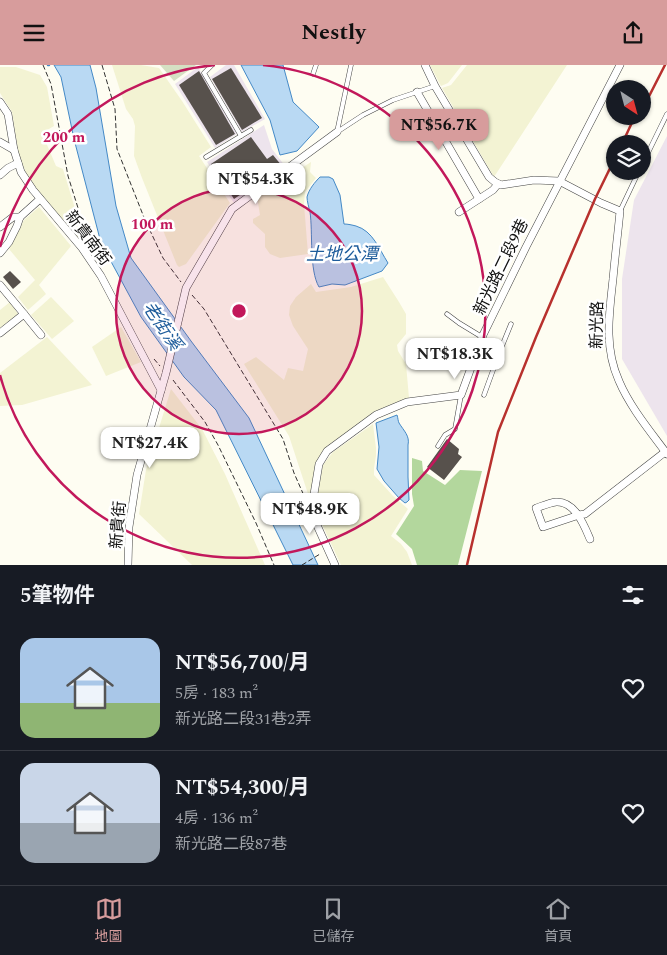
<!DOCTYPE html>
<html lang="zh-TW">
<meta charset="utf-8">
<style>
:root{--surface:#171b24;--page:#242831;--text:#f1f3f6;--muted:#9ea1a6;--line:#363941;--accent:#d79c9c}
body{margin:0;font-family:Spectral,"Noto Sans TC",serif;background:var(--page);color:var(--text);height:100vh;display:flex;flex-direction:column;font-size:19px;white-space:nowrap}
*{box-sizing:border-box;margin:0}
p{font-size:16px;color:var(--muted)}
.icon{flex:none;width:28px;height:28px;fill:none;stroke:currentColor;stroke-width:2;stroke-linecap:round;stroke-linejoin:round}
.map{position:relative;height:500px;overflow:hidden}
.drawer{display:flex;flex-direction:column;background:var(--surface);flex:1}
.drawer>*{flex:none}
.needle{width:32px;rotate:144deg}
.buttons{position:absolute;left:606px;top:15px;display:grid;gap:10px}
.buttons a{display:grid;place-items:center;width:45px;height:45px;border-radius:50%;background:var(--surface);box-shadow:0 1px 4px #0004;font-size:25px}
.price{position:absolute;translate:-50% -42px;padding:0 11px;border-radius:10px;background:#fff;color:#222;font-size:16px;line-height:32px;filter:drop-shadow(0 1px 2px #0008)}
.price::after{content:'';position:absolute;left:50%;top:30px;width:15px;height:11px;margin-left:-8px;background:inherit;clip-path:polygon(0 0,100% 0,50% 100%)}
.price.active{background:var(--accent);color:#111}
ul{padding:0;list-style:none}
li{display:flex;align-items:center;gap:15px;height:125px;padding:0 20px}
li+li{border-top:1px solid var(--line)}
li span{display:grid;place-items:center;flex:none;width:140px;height:100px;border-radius:15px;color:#555}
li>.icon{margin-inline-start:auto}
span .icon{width:60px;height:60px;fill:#fffc;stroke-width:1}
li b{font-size:21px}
h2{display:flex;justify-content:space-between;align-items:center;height:60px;padding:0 20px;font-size:21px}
header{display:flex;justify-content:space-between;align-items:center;height:65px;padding:0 20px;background:var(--accent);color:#111;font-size:22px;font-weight:700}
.dock{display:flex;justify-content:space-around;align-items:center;height:70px;border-top:1px solid var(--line);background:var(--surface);font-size:14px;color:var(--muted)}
.dock a{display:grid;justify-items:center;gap:2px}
.dock .active{color:var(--accent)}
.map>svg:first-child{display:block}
.industrial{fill:#ede4ed}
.farmland{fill:#f3f3d3}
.forest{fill:#b3d79d}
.cemetery{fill:#d5e0c3}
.water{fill:#b9d9f3;stroke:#4489c6}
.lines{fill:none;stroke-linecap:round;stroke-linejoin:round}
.stream{stroke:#4489c6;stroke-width:2.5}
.building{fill:#57514c}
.service-casing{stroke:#424242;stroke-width:5}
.minor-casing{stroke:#424242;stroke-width:8}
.path{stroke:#313131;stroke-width:1;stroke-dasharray:5 2.5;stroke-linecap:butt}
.service{stroke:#fff;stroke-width:4}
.minor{stroke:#fff;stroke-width:7}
.rail{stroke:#b8312e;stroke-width:2.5}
.ring{fill:none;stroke:#c2185b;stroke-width:2.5}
.labels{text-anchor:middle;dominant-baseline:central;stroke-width:5;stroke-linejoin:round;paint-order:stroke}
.street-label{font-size:16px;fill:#0f0f0f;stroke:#fff}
.water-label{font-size:18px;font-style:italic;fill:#1e5c9b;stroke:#fff}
.centre{fill:#c2185b;stroke:#fff;stroke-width:2.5}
.ring-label{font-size:15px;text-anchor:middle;font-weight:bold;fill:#c2185b;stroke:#fff;stroke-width:5;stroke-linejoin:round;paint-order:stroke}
</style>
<header><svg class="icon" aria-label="menu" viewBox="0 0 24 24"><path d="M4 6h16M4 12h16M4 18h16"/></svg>Nestly<svg class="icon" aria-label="share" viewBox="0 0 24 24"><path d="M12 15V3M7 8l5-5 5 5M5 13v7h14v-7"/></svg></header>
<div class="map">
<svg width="667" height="500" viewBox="0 0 667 500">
<rect width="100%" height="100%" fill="#fefdf2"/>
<g class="industrial">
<path d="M226,0H234L265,54L242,67L210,12Z"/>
<path d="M198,2L237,69L215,83L175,19Z"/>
<path d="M264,60L272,84L285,101L234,138L207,97Z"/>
<path d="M667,71V371L622,294V214L634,135Z"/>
</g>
<g class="farmland">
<path d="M112,0H141L159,3L182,36L211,82L199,91L230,138L186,199L179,202L177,200L142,113L134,91L135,61L133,54L126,44Z"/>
<path d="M430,0H462L448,18L441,21Z"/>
<path d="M467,0H567L494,112L442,23L451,20Z"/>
<path d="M0,2H16L40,10L47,22L54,61L42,68L56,101L63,104L84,173V180L41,130L27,110L19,91L12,47L0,28Z"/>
<path d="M311,97L310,107L316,113L305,127L304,139L308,189L280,193L270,189L265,182V169L253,158V154L260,150L257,132Z"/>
<path d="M39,142L71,181L39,220L46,229L28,245L18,232L35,215L9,184L24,155Z"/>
<path d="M383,212L399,237L406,249V269L397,280L398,286L406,299L409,333L376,346L325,384L315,401L310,435L289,371L244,299L256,292L284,315L288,303L303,306L308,284L293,261L289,250L290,241L296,232L311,219L316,227L351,222Z"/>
<path d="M51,232L74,256L52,274L31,250Z"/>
<path d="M10,237L18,249L0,263V245Z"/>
<path d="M121,262L141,297L106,311L92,282Z"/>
<path d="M47,272L92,320L22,340L0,341V308Z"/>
<path d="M171,324L202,364L225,409L265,500H192L139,449L146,405Z"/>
<path d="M373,359L376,383V391L374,403V410L393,431L408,444L391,471L401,479L407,487L412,500H341L315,444L323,400L333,387Z"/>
</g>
<path class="forest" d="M412,393L422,396L423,406L445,420L460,405L482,406L458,500H417L412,484L396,469L414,441L412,429Z"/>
<path class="cemetery" d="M160,0H196L174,16Z"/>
<g class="water">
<path d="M54,0H90L96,23L116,141L131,193L191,276L249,353L318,500H293L216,345L184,312L141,252L101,178L74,74L61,12Z"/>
<path d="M241,0H283L293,37L319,62L297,86L280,90L270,55Z"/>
<path d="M320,112H329L333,114L340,130L344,159C348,159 352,160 356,161C373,166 379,184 388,198L382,206L345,220L332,219L319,222C309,205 313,167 310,147C309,143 307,136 307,132C309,124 315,117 320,112Z"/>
<path d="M397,350C398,353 398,356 399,358C404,366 410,371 408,380V412L409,435L407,437L405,438L399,433L384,416L377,404L379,382L376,358Z"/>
</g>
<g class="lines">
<path class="stream" d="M48,0H49"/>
</g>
<g class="building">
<path d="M231,3L262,53L242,65L212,14Z"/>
<path d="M199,6L235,69L216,80L179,20Z"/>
<path d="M251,72L267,94L273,90L282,101L234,134L211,99Z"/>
<path d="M10,206L21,217L13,224L3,212Z"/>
<path d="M447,374L459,384L458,389L462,392L444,415L427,402Z"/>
</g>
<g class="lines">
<g class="service-casing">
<g id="service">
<path d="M212,0L204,8L241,71"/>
<path d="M313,9L316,0"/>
<path d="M337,67L363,50L393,35L435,21"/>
<path d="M337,67L351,0"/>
<path d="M206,92L251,65"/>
<path d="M642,100L667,49"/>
<path d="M620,146L639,106"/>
<path d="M447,249L459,258L482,272"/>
<path d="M481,277L500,286L484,330"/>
<path d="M500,286L511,259"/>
<path d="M446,287L471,303"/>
<path d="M438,381L445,370L455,364L461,330"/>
</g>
</g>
<g class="minor-casing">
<g id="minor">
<path d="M425,0L435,21L489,112L495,117L501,120L534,115L559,116L601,138L620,146C618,168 615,191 613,214C609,249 604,283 619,316C630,342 650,366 667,389"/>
<path d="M417,27L479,134"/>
<path d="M0,37L8,49L14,85L21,107L33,125L82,183L101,211L161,325"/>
<path d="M0,77L14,85"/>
<path d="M0,110L8,103L18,98"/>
<path d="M459,147L493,125L498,119"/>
<path d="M0,162L13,152H20"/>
<path d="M0,188L9,177L17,161L20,152L40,134"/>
<path d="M0,220L24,249L0,268"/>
<path d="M24,249L41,270"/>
<path d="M590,474C584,460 575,436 556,437C549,438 542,441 536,443L543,462L579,450L585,449L665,387"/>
<path d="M128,500L129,462L137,410L166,308L186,223L232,144L337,67"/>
<path d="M335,500L311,447L319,399L327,386L376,350L407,337L461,330L483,270L526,182L620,0"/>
</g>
</g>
<g class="path">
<path d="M43,0L51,19L68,111L89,178"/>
<path d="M102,0L115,44L117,84L145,155L163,193L181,217"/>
<path d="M192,230L204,244L283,374L294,408L305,433"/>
<path d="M154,294L160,301"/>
<path d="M173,315L205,357L218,380L256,458L274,500"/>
<path d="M302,500L320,489"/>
</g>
<use href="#service" class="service"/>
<use href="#minor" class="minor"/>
<g class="rail">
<path d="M642,45L665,0"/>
<path d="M622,79L635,51"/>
<path d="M467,500L498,367L536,272L595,134L615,93"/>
</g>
</g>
<circle cx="239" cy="246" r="123" fill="#c2185b" fill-opacity=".12"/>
<g class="ring">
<circle cx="239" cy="246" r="123"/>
<path d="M0 182A247 247 0 0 1 215 0M263 0A247 247 0 1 1 0 310"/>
</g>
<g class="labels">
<g class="street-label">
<text transform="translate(88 173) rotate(53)">新貴南街</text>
<text transform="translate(501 202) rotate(-64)">新光路二段9巷</text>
<text transform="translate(597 260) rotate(-89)">新光路</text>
<text transform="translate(118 460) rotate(-85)">新貴街</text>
</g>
<g class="water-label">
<text x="342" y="189">土地公潭</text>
<text transform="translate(162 261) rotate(56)">老街溪</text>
</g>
</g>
<circle cx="239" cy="246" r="8" class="centre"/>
<g class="ring-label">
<text x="64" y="77">200 m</text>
<text x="152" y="164">100 m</text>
</g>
</svg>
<div class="buttons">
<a><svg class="needle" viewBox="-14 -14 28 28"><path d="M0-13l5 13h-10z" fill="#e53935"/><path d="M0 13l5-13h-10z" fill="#9ea1a6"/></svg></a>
<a><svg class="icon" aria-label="layers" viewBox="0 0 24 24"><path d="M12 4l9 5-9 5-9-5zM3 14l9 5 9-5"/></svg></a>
</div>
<b class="price active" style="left:439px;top:86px">NT$56.7K</b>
<b class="price" style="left:256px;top:140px">NT$54.3K</b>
<b class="price" style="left:455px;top:315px">NT$18.3K</b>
<b class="price" style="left:150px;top:404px">NT$27.4K</b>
<b class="price" style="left:310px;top:470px">NT$48.9K</b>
</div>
<section class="drawer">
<h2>5筆物件<svg class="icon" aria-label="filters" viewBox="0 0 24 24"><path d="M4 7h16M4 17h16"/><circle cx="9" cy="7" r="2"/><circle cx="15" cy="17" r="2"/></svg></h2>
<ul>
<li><span style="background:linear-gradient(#a9c7e8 65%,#8fb573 0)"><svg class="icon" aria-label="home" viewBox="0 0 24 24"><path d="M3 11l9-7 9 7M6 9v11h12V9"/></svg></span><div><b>NT$56,700/月</b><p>5房 · 183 m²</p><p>新光路二段31巷2弄</p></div><svg class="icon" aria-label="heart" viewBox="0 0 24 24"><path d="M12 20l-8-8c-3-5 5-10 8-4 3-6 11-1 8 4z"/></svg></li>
<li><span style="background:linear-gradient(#c9d6e8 60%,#9aa5b1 0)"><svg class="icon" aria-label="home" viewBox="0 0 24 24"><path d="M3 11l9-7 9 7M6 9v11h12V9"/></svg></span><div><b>NT$54,300/月</b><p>4房 · 136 m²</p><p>新光路二段87巷</p></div><svg class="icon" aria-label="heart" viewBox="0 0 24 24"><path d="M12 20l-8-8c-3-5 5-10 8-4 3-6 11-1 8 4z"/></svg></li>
</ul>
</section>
<nav class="dock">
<a class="active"><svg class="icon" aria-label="map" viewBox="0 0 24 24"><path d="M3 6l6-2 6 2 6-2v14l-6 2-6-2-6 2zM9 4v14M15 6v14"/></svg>地圖</a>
<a><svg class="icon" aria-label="saved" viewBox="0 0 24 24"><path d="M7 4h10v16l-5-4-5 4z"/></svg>已儲存</a>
<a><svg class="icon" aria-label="home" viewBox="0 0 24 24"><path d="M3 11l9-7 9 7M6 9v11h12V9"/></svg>首頁</a>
</nav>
